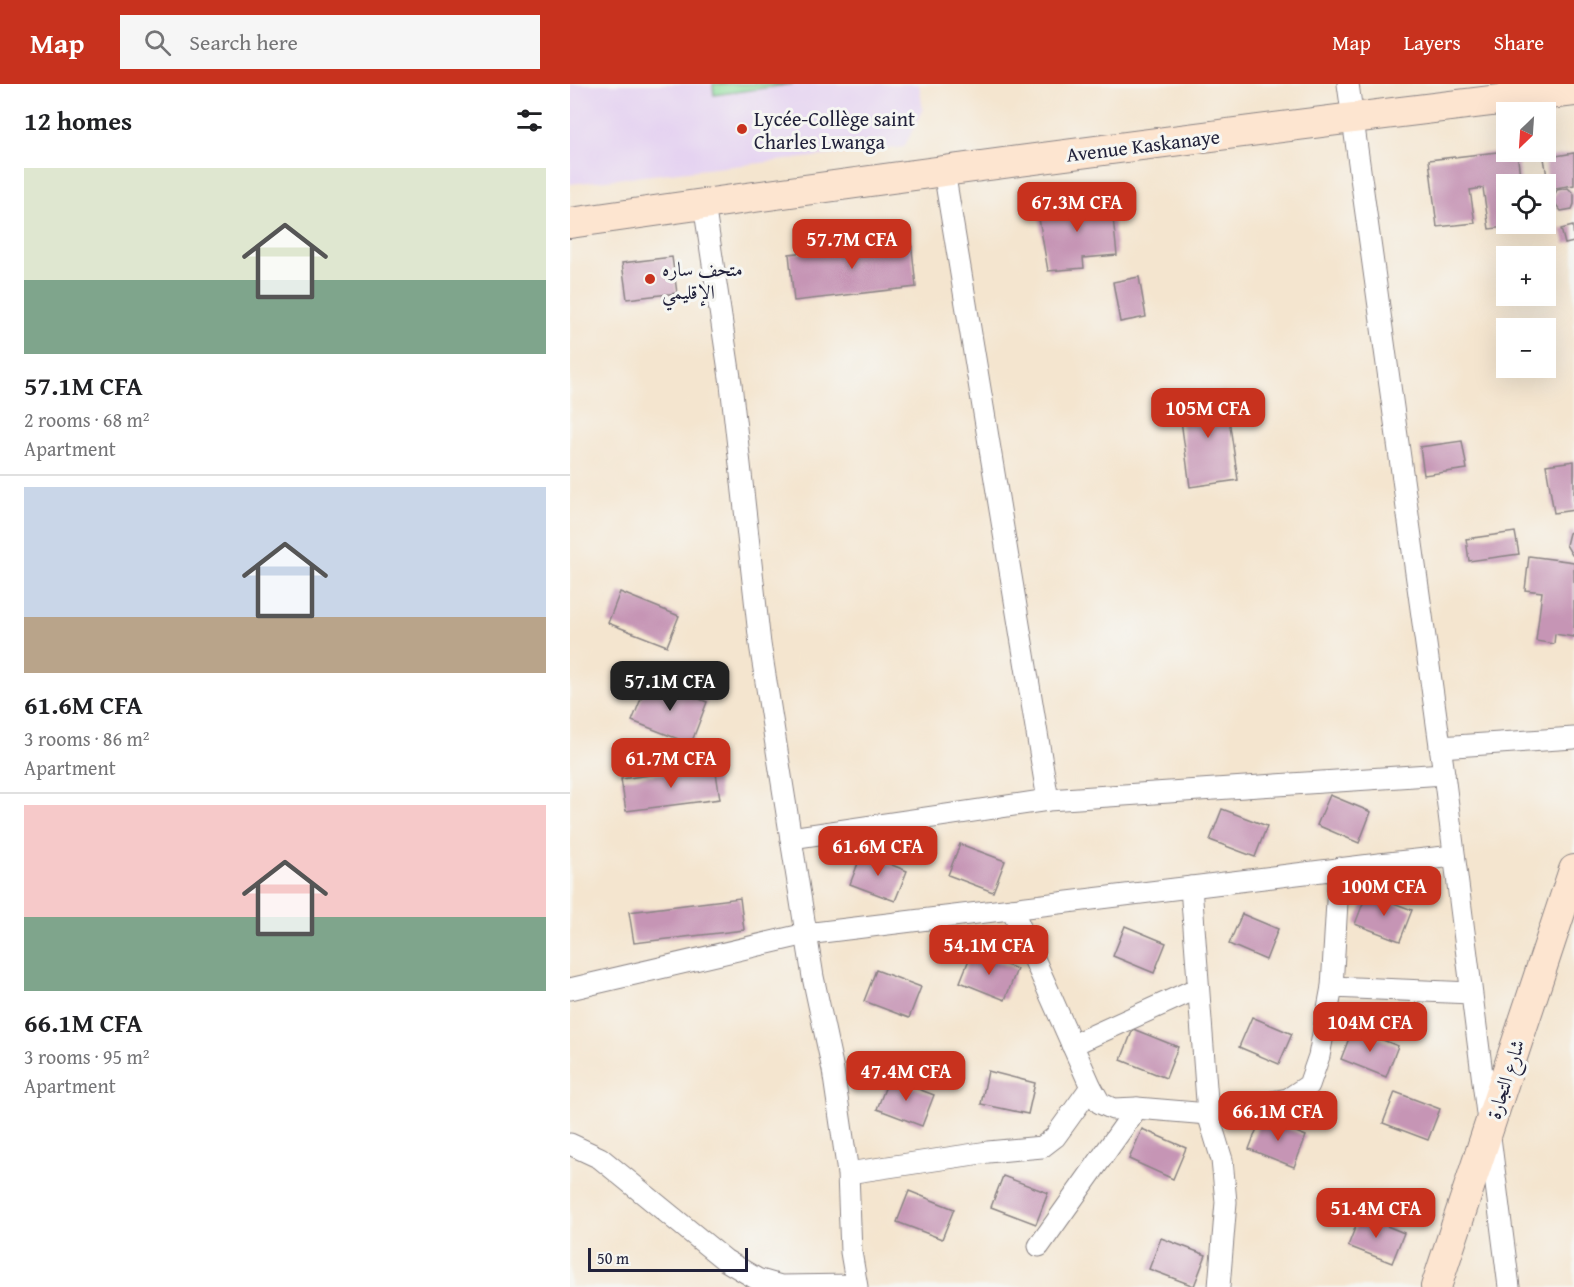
<!DOCTYPE html>
<meta charset="utf-8">
<style>
:root{--surface:#fff;--page:#f6f6f6;--text:#202124;--muted:#757577;--line:#e0e0e0;--accent:#c8321e}
body{margin:0;font-family:"Gentium Book Plus",Amiri,serif;background:var(--page);color:var(--text);height:100vh;display:flex;flex-direction:column;font-size:22px;white-space:nowrap}
*{box-sizing:border-box;margin:0}
p{font-size:20px;color:var(--muted)}
.icon{flex:none;width:33px;height:33px;fill:none;stroke:currentColor;stroke-width:2;stroke-linecap:round;stroke-linejoin:round}
.map{position:relative;flex:1;overflow:hidden}
.sheet{display:flex;flex-direction:column;background:var(--surface);width:570px}
.sheet>*{flex:none}
.needle{width:39px;rotate:205deg}
.fabs{position:absolute;left:926px;top:18px;display:grid;gap:12px}
.fabs a{display:grid;place-items:center;width:60px;height:60px;border-radius:0px;background:var(--surface);box-shadow:0 6px 24px #0002;font-size:30px}
.scale{position:absolute;left:18px;bottom:15px;width:160px;box-sizing:border-box;padding-left:6px;border:3px solid #22223b;border-top:0;font-size:16px;line-height:21px;white-space:nowrap;color:#22223b;-webkit-text-stroke:4px #f6f6f2;paint-order:stroke}
.price{position:absolute;translate:-50% -51px;padding:0 14px;border-radius:12px;background:var(--accent);color:#fff;font-size:20px;line-height:39px;filter:drop-shadow(0 2px 3px #0008)}
.price::after{content:'';position:absolute;left:50%;top:36px;width:18px;height:14px;margin-left:-9px;background:inherit;clip-path:polygon(0 0,100% 0,50% 100%)}
.price.on{background:#222;color:#fff}
ul{padding:0;list-style:none}
li{display:grid;align-content:center;gap:12px;height:318px;padding:0 24px}
li+li{border-top:2px solid var(--line)}
li span{display:grid;place-items:center;height:186px;border-radius:0px;color:#555}
li>.icon{margin-inline-start:auto}
span .icon{width:108px;height:108px;fill:#fffc;stroke-width:1}
li b{font-size:26px}
h2{display:flex;justify-content:space-between;align-items:center;height:72px;padding:0 24px;font-size:26px}
header{display:flex;align-items:center;gap:36px;box-sizing:border-box;height:84px;padding:0 30px;background:var(--accent);color:#fff}
header strong{font-size:28px}
nav{display:flex;gap:33px;margin-inline-start:auto;font-size:21px}
.search{width:420px;height:54px;background:var(--page);display:flex;align-items:center;gap:15px;box-sizing:border-box;padding:0 21px;border-radius:0px;color:var(--muted);font-size:22px}
main{display:flex;flex:1;min-height:0}
.map>svg:first-child{display:block}
.built{fill:#e5d3f1}
.green{fill:#90df9e;stroke:#59806c;stroke-width:1.5}
.building{fill:#c695b5}
.lines{fill:none;stroke-linecap:round;stroke-linejoin:round}
.street-casing{stroke:#8b8485;stroke-width:23}
.secondary-casing{stroke:#8b8485;stroke-width:32}
.street{stroke:#fff;stroke-width:21}
.secondary{stroke:#fde5d0;stroke-width:30}
.poi-dot{fill:#c8321e;stroke:#f6f6f2;stroke-width:2}
.labels{text-anchor:middle;dominant-baseline:central;stroke-width:6;stroke-linejoin:round;paint-order:stroke}
.poi-label{font-size:20px;fill:#22223b;stroke:#f6f6f2;text-anchor:start}
.street-label{font-size:20px;fill:#22223b;stroke:#f6f6f2}
</style>
<header>
<strong>Map</strong>
<div class="search"><svg class="icon" aria-label="search" viewBox="0 0 24 24"><circle cx="10" cy="10" r="6"/><path d="M15 15l6 6"/></svg>Search here</div>
<nav><a>Map</a><a>Layers</a><a>Share</a></nav>
</header>
<main>
<section class="sheet">
<h2>12 homes<svg class="icon" aria-label="filters" viewBox="0 0 24 24"><path d="M4 7h16M4 17h16"/><circle cx="9" cy="7" r="2"/><circle cx="15" cy="17" r="2"/></svg></h2>
<ul>
<li><span style="background:linear-gradient(#dfe7d0 60%,#7fa58c 0)"><svg class="icon" aria-label="home" viewBox="0 0 24 24"><path d="M3 11l9-7 9 7M6 9v11h12V9"/></svg></span><div><b>57.1M CFA</b><p>2 rooms · 68 m²</p><p>Apartment</p></div></li>
<li><span style="background:linear-gradient(#c9d6e8 70%,#b9a48a 0)"><svg class="icon" aria-label="home" viewBox="0 0 24 24"><path d="M3 11l9-7 9 7M6 9v11h12V9"/></svg></span><div><b>61.6M CFA</b><p>3 rooms · 86 m²</p><p>Apartment</p></div></li>
<li><span style="background:linear-gradient(#f6c9c9 60%,#7fa58c 0)"><svg class="icon" aria-label="home" viewBox="0 0 24 24"><path d="M3 11l9-7 9 7M6 9v11h12V9"/></svg></span><div><b>66.1M CFA</b><p>3 rooms · 95 m²</p><p>Apartment</p></div></li>
</ul>
</section>
<div class="map">
<svg width="1004" height="1203" viewBox="0 0 1004 1203">
<rect width="100%" height="100%" fill="#f6f6f2"/>
<filter id="ink" filterUnits="userSpaceOnUse"><feTurbulence type="fractalNoise" baseFrequency=".0167" numOctaves="2"/><feDisplacementMap in="SourceGraphic" scale="12" xChannelSelector="R" yChannelSelector="G"/><feConvolveMatrix kernelMatrix="1 2 1 2 8 2 1 2 1" color-interpolation-filters="sRGB"/></filter>
<filter id="wash" filterUnits="userSpaceOnUse"><feTurbulence type="fractalNoise" baseFrequency=".008" numOctaves="4" result="noise"/><feDisplacementMap in="SourceGraphic" scale="24" xChannelSelector="R" yChannelSelector="G"/><feGaussianBlur stdDeviation="1.35" result="paint"/><feColorMatrix in="noise" values="0 0 0 0 0 0 0 0 0 0 0 0 0 0 0 0 0 1.4 0 .05"/><feComposite in="paint" operator="in"/></filter>
<g filter="url(#wash)">
<rect width="100%" height="100%" fill="#f4e5cf"/>
<path class="built" d="M0,0H349L353,26L334,63L0,100Z"/>
<path class="green" d="M143,0H223L144,11Z"/>
<g id="blocks">
<g class="building">
<path d="M936,67L947,68L951,100H936V140L955,141L919,145L913,104L900,106L905,139L867,143L859,76Z"/>
<path d="M1004,69V101L979,105L974,74Z"/>
<path d="M998,104L1004,110V120L1002,125L991,127L982,116L987,106Z"/>
<path d="M541,115L547,171L513,174L514,184L478,187L467,123Z"/>
<path d="M1003,142L1004,158L995,160L991,145Z"/>
<path d="M341,156L346,203L224,217L219,170Z"/>
<path d="M102,173L107,209L57,215L52,179Z"/>
<path d="M569,193L576,233L550,238L543,198Z"/>
<path d="M655,308L668,396L620,403L608,314Z"/>
<path d="M892,357L897,385L854,391L850,363Z"/>
<path d="M1004,377V426L984,429L976,381Z"/>
<path d="M1004,446V472L1002,471L996,461L999,449Z"/>
<path d="M945,448L949,470L899,477L896,455Z"/>
<path d="M959,472L1004,478V553L985,550L984,560L966,557L972,508L955,506Z"/>
<path d="M50,508L109,532L97,562L38,539Z"/>
<path d="M79,595L137,618L121,660L62,637Z"/>
<path d="M145,682L150,715L56,727L51,695Z"/>
<path d="M760,711L801,728L789,759L747,741Z"/>
<path d="M652,725L697,742L685,773L640,756Z"/>
<path d="M390,760L435,777L423,808L378,791Z"/>
<path d="M292,769L337,787L325,817L280,800Z"/>
<path d="M797,809L842,826L830,857L785,840Z"/>
<path d="M170,814L174,846L64,859L59,828Z"/>
<path d="M672,830L708,845L696,876L659,860Z"/>
<path d="M555,842L596,859L584,889L543,872Z"/>
<path d="M402,868L447,885L435,916L390,898Z"/>
<path d="M306,886L351,903L339,934L294,917Z"/>
<path d="M682,933L722,950L709,980L669,963Z"/>
<path d="M783,944L828,962L816,993L771,975Z"/>
<path d="M563,945L608,963L596,994L551,976Z"/>
<path d="M418,987L465,999L458,1030L411,1020Z"/>
<path d="M319,994L364,1011L352,1042L307,1025Z"/>
<path d="M825,1008L870,1025L858,1056L813,1039Z"/>
<path d="M691,1034L736,1052L724,1083L679,1065Z"/>
<path d="M572,1045L616,1064L603,1095L559,1075Z"/>
<path d="M433,1092L478,1109L466,1140L421,1123Z"/>
<path d="M339,1107L384,1125L372,1155L327,1138Z"/>
<path d="M790,1131L834,1149L822,1179L778,1162Z"/>
<path d="M591,1154L636,1171L624,1202L579,1185Z"/>
</g>
</g>
</g>
<g filter="url(#ink)">
<use href="#blocks" fill-opacity="0" stroke="#8b8485" stroke-width="1.5"/>
<g class="lines">
<g class="street-casing">
<g id="street">
<path d="M778,0L874,690L939,1203"/>
<path d="M374,87L478,716"/>
<path d="M134,120L161,300L190,560L243,893L263,986L278,1089L281,1168L287,1203"/>
<path d="M870,663L1004,654"/>
<path d="M221,754L478,716L874,690"/>
<path d="M621,803L638,1030L652,1076L656,1118L649,1203"/>
<path d="M442,825L521,1003L530,1019L543,1025L567,1024L638,1030L718,1015L739,1001L749,972L762,903L769,784"/>
<path d="M762,903L901,909"/>
<path d="M0,905L236,850L809,780L884,772"/>
<path d="M502,961L628,904"/>
<path d="M0,1060L30,1074L155,1176L187,1195L211,1202L286,1201V1203"/>
<path d="M278,1089L418,1068L472,1063L485,1053L521,1003"/>
<path d="M469,1162L567,1024"/>
</g>
</g>
<g class="secondary-casing">
<g id="secondary">
<path d="M0,139C334,91 669,47 1004,7"/>
<path d="M866,1203L1004,786"/>
</g>
</g>
<use href="#street" class="street"/>
<use href="#secondary" class="secondary"/>
</g>
</g>
<g class="poi-dot">
<circle cx="172" cy="45" r="6"/>
<circle cx="80" cy="195" r="6"/>
</g>
<g class="labels">
<g class="poi-label">
<text x="184" y="34">Lycée-Collège saint<tspan x="184" dy="23">Charles Lwanga</tspan></text>
<text x="92" y="184">متحف ساره<tspan x="92" dy="23">الإقليمي</tspan></text>
</g>
<g class="street-label">
<text transform="translate(573 61) rotate(-7)">Avenue Kaskanaye</text>
<text transform="translate(935 995) rotate(-72)">شارع التجارة</text>
</g>
</g>
</svg>
<div class="fabs">
<a><svg class="needle" viewBox="-14 -14 28 28"><path d="M0-13l5 13h-10z" fill="#e53935"/><path d="M0 13l5-13h-10z" fill="#757577"/></svg></a>
<a><svg class="icon" aria-label="locate" viewBox="0 0 24 24"><circle cx="12" cy="12" r="6"/><path d="M12 2v4M12 18v4M2 12h4M18 12h4"/></svg></a>
<a>+</a>
<a>−</a>
</div>
<div class="scale">50 m</div>
<b class="price" style="left:507px;top:149px">67.3M CFA</b>
<b class="price" style="left:282px;top:186px">57.7M CFA</b>
<b class="price" style="left:638px;top:355px">105M CFA</b>
<b class="price on" style="left:100px;top:628px">57.1M CFA</b>
<b class="price" style="left:101px;top:705px">61.7M CFA</b>
<b class="price" style="left:308px;top:793px">61.6M CFA</b>
<b class="price" style="left:814px;top:833px">100M CFA</b>
<b class="price" style="left:419px;top:892px">54.1M CFA</b>
<b class="price" style="left:800px;top:969px">104M CFA</b>
<b class="price" style="left:336px;top:1018px">47.4M CFA</b>
<b class="price" style="left:708px;top:1058px">66.1M CFA</b>
<b class="price" style="left:806px;top:1155px">51.4M CFA</b>
</div>
</main>
